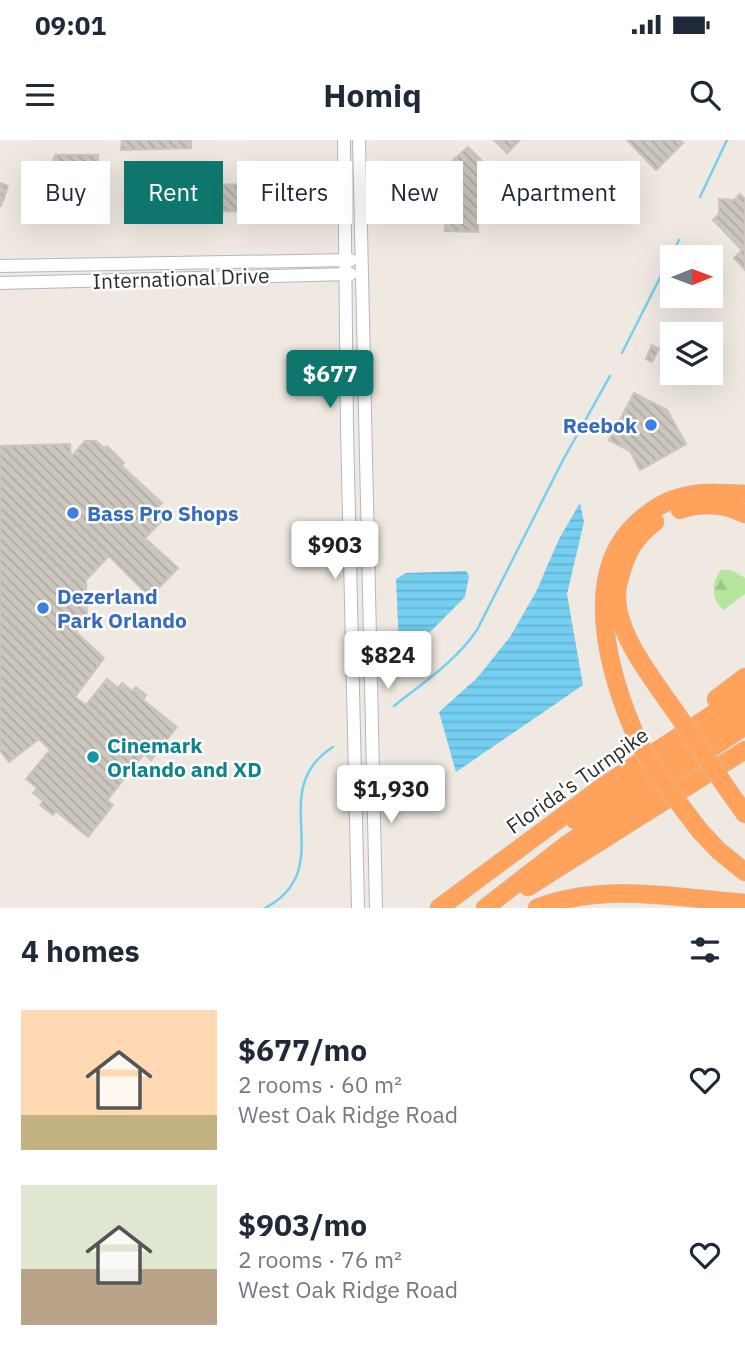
<!DOCTYPE html>
<meta charset="utf-8">
<style>
:root{--surface:#fff;--page:#f2f2f3;--text:#1f2937;--muted:#747a83;--accent:#0f766e}
body{margin:0;font-family:"IBM Plex Sans",sans-serif;background:var(--page);color:var(--text);height:100vh;display:flex;flex-direction:column;font-size:26px;white-space:nowrap}
*{box-sizing:border-box;margin:0}
p{font-size:23px;color:var(--muted)}
.icon{flex:none;width:38px;height:38px;fill:none;stroke:currentColor;stroke-width:2;stroke-linecap:round;stroke-linejoin:round}
.map{position:relative;height:768px;overflow:hidden}
.sheet{display:flex;flex-direction:column;background:var(--surface);flex:1}
.sheet>*{flex:none}
.top-card{position:absolute;left:21px;top:21px;width:704px;height:63px;display:flex;gap:14px}
.needle{width:46px;rotate:89deg}
.buttons{position:absolute;left:660px;top:105px;display:grid;gap:14px}
.buttons a{display:grid;place-items:center;width:63px;height:63px;border-radius:0px;background:var(--surface);box-shadow:0 7px 28px #0002;font-size:35px}
.price{position:absolute;translate:-50% -60px;padding:0 16px;border-radius:7px;background:#fff;color:#222;font-size:23px;line-height:46px;filter:drop-shadow(0 2px 4px #0008)}
.price::after{content:'';position:absolute;left:50%;top:42px;width:21px;height:16px;margin-left:-10px;background:inherit;clip-path:polygon(0 0,100% 0,50% 100%)}
.price.active{background:var(--accent);color:#fff}
ul{padding:0;list-style:none}
li{display:flex;align-items:center;gap:21px;height:175px;padding:0 21px}
li span{display:grid;place-items:center;flex:none;width:196px;height:140px;border-radius:0px;color:#555}
li>.icon{margin-inline-start:auto}
span .icon{width:84px;height:84px;fill:#fffc;stroke-width:1}
li b{font-size:30px}
h2{display:flex;justify-content:space-between;align-items:center;height:84px;padding:0 21px;font-size:30px}
.tag{padding:0 24px;border-radius:0px;background:var(--surface);box-shadow:0 7px 28px #0002;font-size:24px;line-height:63px}
.tag.active{background:var(--accent);color:#fff}
.status{display:flex;justify-content:space-between;align-items:center;height:49px;padding:0 35px;background:var(--surface);direction:ltr}
.status svg{height:19px;fill:currentColor}
header{display:flex;justify-content:space-between;align-items:center;height:91px;padding:0 21px;background:var(--surface);font-size:32px;font-weight:700}
.map>svg:first-child{display:block}
.forest{fill:url(#forest-firs)}
.water{fill:url(#water-rules)}
.lines{fill:none;stroke-linecap:round;stroke-linejoin:round}
.stream{stroke:#75cff0;stroke-width:2.5}
.building{fill:url(#building-back-hatch);stroke:#cbc5ba;stroke-width:2}
.minor-casing{stroke:#b4b7c1;stroke-width:14}
.highway-casing{stroke:#c9c9c9;stroke-width:19}
.minor{stroke:#fff;stroke-width:12}
.highway{stroke:#ffa35c;stroke-width:18}
.highway-bridge-casing{stroke:#c9c9c9;stroke-width:19;stroke-linecap:butt}
.highway-bridge{stroke:#ffa35c;stroke-width:18}
.shop-dot{fill:#3f7fe0;stroke:#fff;stroke-width:2.5}
.culture-dot{fill:#0f9aa8;stroke:#fff;stroke-width:2.5}
.labels{text-anchor:middle;dominant-baseline:central;stroke-width:5;stroke-linejoin:round;paint-order:stroke}
.street-label{font-size:21px;fill:#2e2e2e;stroke:#fff}
.shop-label{font-size:21px;font-weight:bold;fill:#366cbe;stroke:#fff;text-anchor:start}
.culture-label{font-size:21px;font-weight:bold;fill:#0d838f;stroke:#fff;text-anchor:start}
</style>
<div class="status"><b>09:01</b><svg viewBox="0 0 49 12"><path d="M0 12V9h3v3zM5 12V6h3v6zM10 12V3h3v9zM15 12V0h3v12zM26 1h20v11H26zM47 4h2v5h-2z"/></svg></div>
<header><svg class="icon" aria-label="menu" viewBox="0 0 24 24"><path d="M4 6h16M4 12h16M4 18h16"/></svg>Homiq<svg class="icon" aria-label="search" viewBox="0 0 24 24"><circle cx="10" cy="10" r="6"/><path d="M15 15l6 6"/></svg></header>
<div class="map">
<svg width="745" height="768" viewBox="0 0 745 768">
<defs>
<pattern id="forest-firs" width="22" height="20" patternUnits="userSpaceOnUse" patternTransform="scale(1.75)"><rect width="22" height="20" fill="#b6e59e"/><path d="M5 1l3.5 6h-7zM16 11l3.5 6h-7z" fill="#9dc588"/></pattern>
<pattern id="water-rules" width="6" height="5" patternUnits="userSpaceOnUse" patternTransform="scale(1.75)"><rect width="6" height="5" fill="#75cff0"/><path d="M0 2.5h6" fill="none" stroke="#66b2ce"/></pattern>
<pattern id="building-back-hatch" width="6" height="6" patternUnits="userSpaceOnUse" patternTransform="scale(1.75)"><rect width="6" height="6" fill="#cbc7bf"/><path d="M-1 5l2 2M0 0l6 6M5-1l2 2" fill="none" stroke="#afaba4"/></pattern>
</defs>
<rect width="100%" height="100%" fill="#efe9e1"/>
<path class="forest" d="M721,430H731L745,438V454L723,470C711,459 711,443 721,430Z"/>
<g class="water">
<path d="M580,363L584,382L567,454L583,545L456,632L439,572L477,538L510,497L536,452L559,399Z"/>
<path d="M466,431L469,436L465,457L407,515L402,513L399,507L396,439L406,433Z"/>
</g>
<g class="lines">
<g class="stream">
<path d="M700,57L727,0"/>
<path d="M622,213L679,100"/>
<path d="M394,566C424,542 455,522 477,490L563,320L610,236"/>
<path d="M265,768C341,728 263,651 333,607"/>
</g>
</g>
<g class="building">
<path d="M122,0H191V8L121,10Z"/>
<path d="M494,0H520L507,13Z"/>
<path d="M627,0H680L683,3L656,30Z"/>
<path d="M468,7L490,29L479,40L478,92L445,91L446,26Z"/>
<path d="M55,15H98L99,78L34,79Z"/>
<path d="M180,31H203V45L257,44V71L126,73V54H130V39L180,38Z"/>
<path d="M0,43L8,46L1,66H0Z"/>
<path d="M281,50H295L296,77H281Z"/>
<path d="M740,54L745,59V130L734,118L742,110L713,80L719,74V59L734,60Z"/>
<path d="M652,205L659,209L652,222L646,219Z"/>
<path d="M634,253L667,270L686,304L640,330L630,311L609,300Z"/>
<path d="M85,301H96L104,308L107,306L124,323L122,326L162,363L158,367L167,376L145,398L178,428L150,457L109,416L86,440L87,479H77V493L104,518L75,557L86,565L107,539L118,548L122,543L132,551L136,547L146,555L143,560L177,587L151,620L144,614L107,660L113,665L88,697L56,671L53,675L40,665L43,661L33,653L37,648L26,639L50,610L39,599L9,622L0,610V306L70,304L71,317Z"/>
</g>
<g class="lines">
<g class="minor-casing">
<g id="minor">
<path d="M344,0L347,288L358,768"/>
<path d="M359,0L376,768"/>
<path d="M0,126L351,120"/>
<path d="M0,143L351,134"/>
</g>
</g>
<g class="highway-casing">
<g id="highway">
<path d="M680,370C700,362 726,364 745,374"/>
<path d="M655,382C639,394 627,411 622,430C620,437 617,445 617,452C614,494 656,543 679,577"/>
<path d="M716,559L745,537"/>
<path d="M639,603C611,541 577,434 639,381C651,370 665,361 681,357C702,351 723,353 745,354"/>
<path d="M721,640L745,674"/>
<path d="M575,680L745,569"/>
<path d="M700,691L719,711L745,732"/>
<path d="M528,747L745,610"/>
<path d="M439,768L605,645L745,553"/>
<path d="M485,768L566,705L745,586"/>
<path d="M537,768C605,742 675,758 745,763"/>
</g>
</g>
<use href="#minor" class="minor"/>
<use href="#highway" class="highway"/>
<g class="highway-bridge-casing">
<g id="highway-bridge">
<path d="M679,577L721,640"/>
<path d="M639,603L656,633L700,691"/>
</g>
</g>
<use href="#highway-bridge" class="highway-bridge"/>
</g>
<g class="shop-dot">
<circle cx="651" cy="285" r="7"/>
<circle cx="73" cy="373" r="7"/>
<circle cx="43" cy="468" r="7"/>
</g>
<circle class="culture-dot" cx="93" cy="617" r="7"/>
<g class="labels">
<g class="street-label">
<text transform="translate(181 138) rotate(-2)">International Drive</text>
<text transform="translate(577 640) rotate(-35)">Florida's Turnpike</text>
</g>
<g class="shop-label">
<text x="637" y="285" text-anchor="end">Reebok</text>
<text x="87" y="373">Bass Pro Shops</text>
<text x="57" y="456">Dezerland<tspan x="57" dy="24">Park Orlando</tspan></text>
</g>
<g class="culture-label">
<text x="107" y="605">Cinemark<tspan x="107" dy="24">Orlando and XD</tspan></text>
</g>
</g>
</svg>
<div class="buttons">
<a><svg class="needle" viewBox="-14 -14 28 28"><path d="M0-13l5 13h-10z" fill="#e53935"/><path d="M0 13l5-13h-10z" fill="#747a83"/></svg></a>
<a><svg class="icon" aria-label="layers" viewBox="0 0 24 24"><path d="M12 4l9 5-9 5-9-5zM3 14l9 5 9-5"/></svg></a>
</div>
<b class="price active" style="left:330px;top:270px">$677</b>
<b class="price" style="left:335px;top:441px">$903</b>
<b class="price" style="left:388px;top:551px">$824</b>
<b class="price" style="left:391px;top:685px">$1,930</b>
<div class="top-card">
<a class="tag">Buy</a>
<a class="tag active">Rent</a>
<a class="tag">Filters</a>
<a class="tag">New</a>
<a class="tag">Apartment</a>
</div>
</div>
<section class="sheet">
<h2>4 homes<svg class="icon" aria-label="filters" viewBox="0 0 24 24"><path d="M4 7h16M4 17h16"/><circle cx="9" cy="7" r="2"/><circle cx="15" cy="17" r="2"/></svg></h2>
<ul>
<li><span style="background:linear-gradient(#ffd9b3 75%,#c2b280 0)"><svg class="icon" aria-label="home" viewBox="0 0 24 24"><path d="M3 11l9-7 9 7M6 9v11h12V9"/></svg></span><div><b>$677/mo</b><p>2 rooms · 60 m²</p><p>West Oak Ridge Road</p></div><svg class="icon" aria-label="heart" viewBox="0 0 24 24"><path d="M12 20l-8-8c-3-5 5-10 8-4 3-6 11-1 8 4z"/></svg></li>
<li><span style="background:linear-gradient(#dfe7d0 60%,#b9a48a 0)"><svg class="icon" aria-label="home" viewBox="0 0 24 24"><path d="M3 11l9-7 9 7M6 9v11h12V9"/></svg></span><div><b>$903/mo</b><p>2 rooms · 76 m²</p><p>West Oak Ridge Road</p></div><svg class="icon" aria-label="heart" viewBox="0 0 24 24"><path d="M12 20l-8-8c-3-5 5-10 8-4 3-6 11-1 8 4z"/></svg></li>
</ul>
</section>
